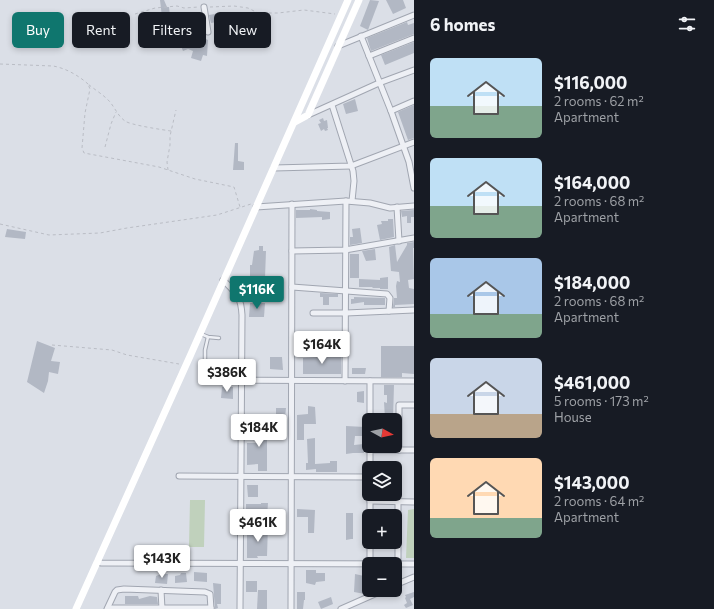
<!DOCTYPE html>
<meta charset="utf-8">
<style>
:root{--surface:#171b24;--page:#242831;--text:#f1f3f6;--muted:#9ea1a6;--accent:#0f766e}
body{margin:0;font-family:Commissioner,sans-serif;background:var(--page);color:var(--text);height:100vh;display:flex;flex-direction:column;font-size:15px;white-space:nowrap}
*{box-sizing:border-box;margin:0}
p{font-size:13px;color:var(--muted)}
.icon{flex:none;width:22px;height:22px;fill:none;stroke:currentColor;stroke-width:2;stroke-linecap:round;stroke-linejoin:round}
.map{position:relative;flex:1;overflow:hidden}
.panel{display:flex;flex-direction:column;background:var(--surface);width:300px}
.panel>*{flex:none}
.guide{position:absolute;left:12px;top:12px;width:342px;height:36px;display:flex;gap:8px}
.needle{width:26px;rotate:98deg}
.tools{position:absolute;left:362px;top:413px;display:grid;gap:8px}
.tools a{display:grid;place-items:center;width:40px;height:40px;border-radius:6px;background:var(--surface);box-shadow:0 2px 6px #0003;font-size:20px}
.price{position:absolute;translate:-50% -34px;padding:0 9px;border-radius:4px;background:#fff;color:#222;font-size:13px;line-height:26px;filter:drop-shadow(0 1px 2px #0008)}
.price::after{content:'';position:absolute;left:50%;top:24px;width:12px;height:9px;margin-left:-6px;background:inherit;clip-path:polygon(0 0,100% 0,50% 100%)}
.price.selected{background:var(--accent);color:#fff}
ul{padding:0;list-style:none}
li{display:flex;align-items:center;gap:12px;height:100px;padding:0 16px}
li span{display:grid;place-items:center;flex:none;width:112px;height:80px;border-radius:6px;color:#555}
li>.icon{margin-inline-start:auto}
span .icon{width:48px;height:48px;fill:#fffc;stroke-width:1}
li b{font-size:17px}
h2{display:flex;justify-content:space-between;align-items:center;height:48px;padding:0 16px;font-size:17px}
.pill{padding:0 14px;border-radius:6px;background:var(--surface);box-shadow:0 2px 6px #0003;font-size:14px;line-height:36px}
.pill.selected{background:var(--accent);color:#fff}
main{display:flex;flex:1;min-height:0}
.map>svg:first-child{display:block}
.green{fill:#c0d1bc}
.building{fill:#b2b8c4}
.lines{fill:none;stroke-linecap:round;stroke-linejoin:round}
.lane-casing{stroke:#a1a6b1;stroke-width:4.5}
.street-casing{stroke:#a1a6b1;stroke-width:7}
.path{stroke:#babdc5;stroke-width:1;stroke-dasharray:3 3;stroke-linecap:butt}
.lane{stroke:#eef0f5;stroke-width:2.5}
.street{stroke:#eef0f5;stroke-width:5}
.secondary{stroke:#fff;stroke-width:7}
</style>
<main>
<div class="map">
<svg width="414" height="609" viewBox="0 0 414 609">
<rect width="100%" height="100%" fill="#dbdfe7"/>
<g class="green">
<path d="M190,500H205L204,547H189Z"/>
<path d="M414,509V558H406L408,510Z"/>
</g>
<g class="building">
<path d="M160,0H164L167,7H169L170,16L162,17Z"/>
<path d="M370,0L379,1L368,30L360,26Z"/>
<path d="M386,0H403L406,8L393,14Z"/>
<path d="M220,13L222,21L211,23L209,15Z"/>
<path d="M407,22L408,25L414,23V34L371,51L367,38Z"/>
<path d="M206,39L208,40L207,56L203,55L201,61L191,58L193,51L188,49L183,51L181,46L189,44L190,46L204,47Z"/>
<path d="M414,42V53L385,65L381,55Z"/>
<path d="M355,99L358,111L346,114L343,104Z"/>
<path d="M414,105V138L408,140L398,112Z"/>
<path d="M323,118L324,121L327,120L328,128H327L328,130L325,131L324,129L321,131L318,124L321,123L319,120Z"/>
<path d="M235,143H238V161L244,162V170H233Z"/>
<path d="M310,209L317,210V211L330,212V219L322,220V217L296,218V210H310Z"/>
<path d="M414,210V217H411V223H407V216L402,217L401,211Z"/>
<path d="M388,219H393L394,237L380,240L377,225L382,224L381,221H388Z"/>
<path d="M360,228L362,243L350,245V237H353L352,229Z"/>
<path d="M7,229L26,232L25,239L5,237Z"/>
<path d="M414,242V248H413L414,279L408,280L409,288L414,289V304L395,305V307H393L394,298H397L396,286L397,281L400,282L399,272L391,271L389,247L395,245L397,262L407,245V243Z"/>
<path d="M259,246H263V251H266L265,278H250V265H252L254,251L259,250Z"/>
<path d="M375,249L376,260L366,261L362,251Z"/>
<rect x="350" y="254" width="9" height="24"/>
<path d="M388,277V289H380V288H372L373,287H359V279L380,280V278Z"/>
<path d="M320,293L338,294V297H329V305H323V297H320Z"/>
<path d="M354,297L385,298V305H364V302L351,304V299H354Z"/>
<path d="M250,303H265L264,317H249Z"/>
<path d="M37,341L55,348L51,361L60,362L58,374L49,372L48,381L44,393L27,382Z"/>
<path d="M381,346H414V374L402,373V377H381Z"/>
<path d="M330,356H341V374H303V358Z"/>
<path d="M270,357H282L283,370L270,369Z"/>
<path d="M352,368H366L365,374H352Z"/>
<path d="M384,385H394L393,419H385L384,402L387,403V395H384Z"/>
<path d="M222,387H233V399L221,398Z"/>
<path d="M364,391V403L357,402V392Z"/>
<path d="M308,406L315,407L316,424H304V440H297V415L308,414Z"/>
<path d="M276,408H286L285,417H276Z"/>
<path d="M261,416H267V471H258V464L247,465V443H259Z"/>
<path d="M346,426L365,427V436H355L354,445L364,444V453H353L346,454Z"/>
<path d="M315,438V464L330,463V461H337V472H316V469L306,470V463H308L307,439Z"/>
<path d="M247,485H258V497H248Z"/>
<path d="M261,503H268L267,517H260V513H246V504H261Z"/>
<path d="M297,509L315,510L314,533H308V517H297Z"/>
<path d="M346,513H353V539H351L346,540Z"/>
<path d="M261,525H268L267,556H257L258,558H247V535H258V527Z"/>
<path d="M306,570H316V573H325V581L316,582L315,585L306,583Z"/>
<path d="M194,572L207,573V582L194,581Z"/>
<path d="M181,573H186L187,582L175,583V576L180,575Z"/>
<path d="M161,574H168L167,584L155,583L156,576Z"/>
<path d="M355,574L364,576L362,587H365V594L354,592Z"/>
<rect x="246" y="581" width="11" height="11"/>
<path d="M213,583L221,584V604H217L218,608L215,609Z"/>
<path d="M258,590H267V609H257Z"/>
<path d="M297,592H305V600H304L303,609H297Z"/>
<path d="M414,592V597L410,599L413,605L406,608L404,605L407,603L405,598L406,597L405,595Z"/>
<path d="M125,596H138L139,599L150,596L157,597L158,604H125Z"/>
<path d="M331,597L333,604L321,609L318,602Z"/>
</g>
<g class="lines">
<g class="lane-casing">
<g id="lane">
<path d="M201,334L208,337L219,338"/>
<path d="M205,371V350L208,337"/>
</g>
</g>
<g class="street-casing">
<g id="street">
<path d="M204,7L208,32"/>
<path d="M361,36L391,111L409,162L414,188"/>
<path d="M338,46L414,15"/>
<path d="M369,56L414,38"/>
<path d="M332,105L353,171L354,181L352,201"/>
<path d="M391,111L414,101"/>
<path d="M308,115L379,83L414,70"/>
<path d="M274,168L351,166L414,142"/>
<path d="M256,207L346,201L370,203L390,208L414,206"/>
<path d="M397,207L399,241"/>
<path d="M292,251L345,250L414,238"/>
<path d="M223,280C236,293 241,296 242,315L240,609"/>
<path d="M292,287L387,294L390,298L389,311"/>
<path d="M313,313H346L414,310"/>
<path d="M202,380L414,381"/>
<path d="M345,381L346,201"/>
<path d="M370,381V420"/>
<path d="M370,450H414"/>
<path d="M399,450V405H414"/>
<path d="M370,468V446"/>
<path d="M179,476L369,477"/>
<path d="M370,494V516"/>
<path d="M370,501L414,502"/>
<path d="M370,542V564"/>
<path d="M98,561L101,563L414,564"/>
<path d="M398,564V502"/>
<path d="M395,585L414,577"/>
<path d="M161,590L162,609"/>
<path d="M108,608H211"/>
<path d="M107,609L115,592L117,590L124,589L205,592L210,594L211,609"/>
<path d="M291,609L292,204"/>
<path d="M341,609L384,590"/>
</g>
</g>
<g class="path">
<path d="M210,7L234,6L248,8L258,13H278L304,10L335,14"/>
<path d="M135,14L155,8L177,6L184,8L199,7"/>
<path d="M0,64L53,66C65,68 78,75 88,84"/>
<path d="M171,131C164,130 130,125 125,121C118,116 115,108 110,102C104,95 95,90 88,84L90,89L85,113L82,148L84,153L159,167L195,179L234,187L240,207"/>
<path d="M105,147L111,124L116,112"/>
<path d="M168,170L167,162L170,145V136L176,110"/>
<path d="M0,224L49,235L100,233L127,228L217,215L251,204"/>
<path d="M52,345L112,350L127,355L179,364"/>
</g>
<use href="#lane" class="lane"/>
<use href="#street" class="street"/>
<g class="secondary">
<path d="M295,122L308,115L359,0"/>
<path d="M76,609L191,354L348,0"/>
</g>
</g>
</svg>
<div class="tools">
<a><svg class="needle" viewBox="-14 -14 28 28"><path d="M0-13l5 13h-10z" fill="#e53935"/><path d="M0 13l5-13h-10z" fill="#9ea1a6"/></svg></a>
<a><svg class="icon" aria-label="layers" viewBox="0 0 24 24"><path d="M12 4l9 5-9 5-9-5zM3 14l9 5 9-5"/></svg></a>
<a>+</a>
<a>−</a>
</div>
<b class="price selected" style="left:257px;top:310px">$116K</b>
<b class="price" style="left:322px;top:365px">$164K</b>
<b class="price" style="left:227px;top:393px">$386K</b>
<b class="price" style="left:259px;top:448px">$184K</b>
<b class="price" style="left:258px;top:543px">$461K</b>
<b class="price" style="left:162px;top:579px">$143K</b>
<div class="guide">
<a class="pill selected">Buy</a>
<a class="pill">Rent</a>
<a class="pill">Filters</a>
<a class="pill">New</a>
</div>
</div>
<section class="panel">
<h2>6 homes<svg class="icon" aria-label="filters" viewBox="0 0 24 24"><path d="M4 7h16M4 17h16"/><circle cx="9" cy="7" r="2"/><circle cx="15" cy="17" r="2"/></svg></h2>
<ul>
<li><span style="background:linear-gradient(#bfe0f5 60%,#7fa58c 0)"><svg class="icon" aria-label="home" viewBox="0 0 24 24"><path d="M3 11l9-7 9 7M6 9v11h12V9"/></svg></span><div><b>$116,000</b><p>2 rooms · 62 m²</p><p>Apartment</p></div></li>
<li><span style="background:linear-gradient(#bfe0f5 60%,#7fa58c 0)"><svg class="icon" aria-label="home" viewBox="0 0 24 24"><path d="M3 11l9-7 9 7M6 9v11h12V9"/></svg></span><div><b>$164,000</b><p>2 rooms · 68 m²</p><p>Apartment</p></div></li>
<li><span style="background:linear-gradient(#a9c7e8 70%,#7fa58c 0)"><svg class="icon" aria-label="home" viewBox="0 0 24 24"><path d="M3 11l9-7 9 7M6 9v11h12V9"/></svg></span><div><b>$184,000</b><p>2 rooms · 68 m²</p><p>Apartment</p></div></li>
<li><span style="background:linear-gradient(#c9d6e8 70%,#b9a48a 0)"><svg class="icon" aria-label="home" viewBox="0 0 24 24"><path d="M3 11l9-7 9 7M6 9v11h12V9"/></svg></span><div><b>$461,000</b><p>5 rooms · 173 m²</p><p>House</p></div></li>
<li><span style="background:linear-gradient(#ffd9b3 75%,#7fa58c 0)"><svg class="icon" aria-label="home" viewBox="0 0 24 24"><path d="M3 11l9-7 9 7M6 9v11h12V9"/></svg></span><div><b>$143,000</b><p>2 rooms · 64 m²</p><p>Apartment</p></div></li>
</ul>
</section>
</main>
